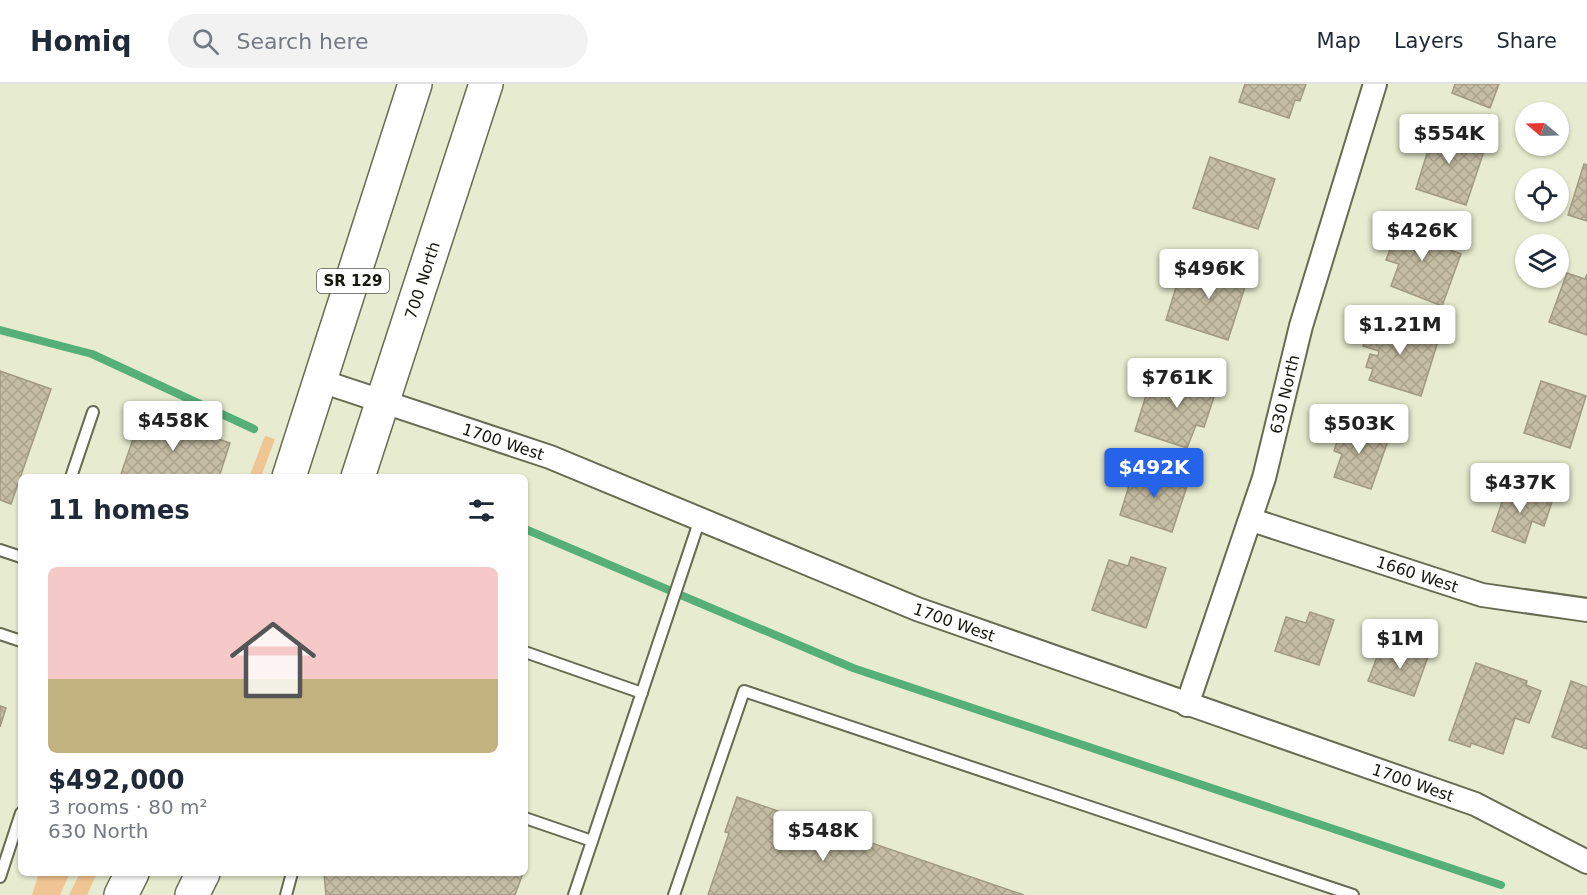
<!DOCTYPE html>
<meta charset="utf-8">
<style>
:root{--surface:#fff;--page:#f2f2f3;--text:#1f2937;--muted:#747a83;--line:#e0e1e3;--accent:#2563eb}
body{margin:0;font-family:"DejaVu Sans",sans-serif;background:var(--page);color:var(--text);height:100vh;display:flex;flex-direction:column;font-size:22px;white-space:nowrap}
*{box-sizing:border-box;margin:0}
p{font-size:20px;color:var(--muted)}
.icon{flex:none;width:33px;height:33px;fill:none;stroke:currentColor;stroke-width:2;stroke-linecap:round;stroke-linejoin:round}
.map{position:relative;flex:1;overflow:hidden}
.details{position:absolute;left:18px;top:390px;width:510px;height:402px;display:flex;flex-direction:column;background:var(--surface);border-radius:9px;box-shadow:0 2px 4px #0004}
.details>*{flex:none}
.needle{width:39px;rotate:289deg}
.controls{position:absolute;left:1515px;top:18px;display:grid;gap:12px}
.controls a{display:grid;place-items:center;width:54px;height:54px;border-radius:50%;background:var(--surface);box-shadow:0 2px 4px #0004;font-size:30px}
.price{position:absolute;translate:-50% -51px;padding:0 14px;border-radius:6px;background:#fff;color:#222;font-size:20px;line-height:39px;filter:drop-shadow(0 2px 3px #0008)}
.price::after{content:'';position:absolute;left:50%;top:36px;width:18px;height:14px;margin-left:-9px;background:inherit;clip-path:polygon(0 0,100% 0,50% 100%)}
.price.on{background:var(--accent);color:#fff}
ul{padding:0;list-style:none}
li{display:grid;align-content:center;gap:12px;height:318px;padding:0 30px}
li+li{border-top:2px solid var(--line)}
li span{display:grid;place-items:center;height:186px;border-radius:9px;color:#555}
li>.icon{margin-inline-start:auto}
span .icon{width:108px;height:108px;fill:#fffc;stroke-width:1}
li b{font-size:26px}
h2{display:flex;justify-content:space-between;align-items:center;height:72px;padding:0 30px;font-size:26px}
header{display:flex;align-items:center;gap:36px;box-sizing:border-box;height:84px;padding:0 30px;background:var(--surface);border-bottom:2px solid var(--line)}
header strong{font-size:28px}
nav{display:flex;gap:33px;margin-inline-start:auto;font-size:21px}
.search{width:420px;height:54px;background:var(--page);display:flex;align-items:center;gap:15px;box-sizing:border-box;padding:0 21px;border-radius:33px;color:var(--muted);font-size:22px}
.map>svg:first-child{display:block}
.grass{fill:#efc593}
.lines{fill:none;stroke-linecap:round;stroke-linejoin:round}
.stream{stroke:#56af78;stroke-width:8}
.building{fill:url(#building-cross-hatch);stroke:#a19980;stroke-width:1.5}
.lane-casing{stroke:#686b52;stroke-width:14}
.street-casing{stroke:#686b52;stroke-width:26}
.primary-casing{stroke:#686b52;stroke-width:36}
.lane{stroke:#fff;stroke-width:10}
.street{stroke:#fff;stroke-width:22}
.primary{stroke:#fff;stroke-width:33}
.labels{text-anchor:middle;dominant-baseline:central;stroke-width:4.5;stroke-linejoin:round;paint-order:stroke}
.shield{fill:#fff;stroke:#5a5b55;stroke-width:1.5}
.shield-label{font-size:15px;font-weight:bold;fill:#14150c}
.street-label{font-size:16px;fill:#14150c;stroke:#fff}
</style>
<header>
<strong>Homiq</strong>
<div class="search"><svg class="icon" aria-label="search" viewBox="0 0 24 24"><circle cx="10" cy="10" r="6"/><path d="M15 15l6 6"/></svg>Search here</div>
<nav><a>Map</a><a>Layers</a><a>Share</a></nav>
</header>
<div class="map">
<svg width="1587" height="811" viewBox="0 0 1587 811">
<defs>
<pattern id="building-cross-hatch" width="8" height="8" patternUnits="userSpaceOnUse" patternTransform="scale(1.5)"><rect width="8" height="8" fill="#c6bea4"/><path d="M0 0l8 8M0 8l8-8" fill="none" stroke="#a9a28c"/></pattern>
</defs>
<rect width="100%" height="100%" fill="#e7ebcf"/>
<g class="grass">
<path d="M265,352L275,355L261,393H249Z"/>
<path d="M39,789H70L60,811H32Z"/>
<path d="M80,789H97L87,811H69Z"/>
</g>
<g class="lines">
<g class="stream">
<path d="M0,246L92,270L254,345"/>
<path d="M525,445L853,584L1501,801"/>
</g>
</g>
<g class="building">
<path d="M1245,0H1306L1300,17L1295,16L1289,34L1239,18Z"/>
<path d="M1455,0H1499L1490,24L1452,9Z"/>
<path d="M1437,37L1468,47L1463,64L1483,70L1466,121L1416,105Z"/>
<path d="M1210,73L1275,95L1258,145L1193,124Z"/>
<path d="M1584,80L1587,81V137L1568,131Z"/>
<path d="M1403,131L1433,142L1427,157L1461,170L1442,222L1391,202L1399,180L1386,176Z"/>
<path d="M1219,178L1250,187L1228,256L1166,236L1182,184L1214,194Z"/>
<path d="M1567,189L1585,195L1587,190V251L1549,238Z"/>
<path d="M1372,234L1439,254L1421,312L1369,296L1373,285L1366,283L1370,270L1378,272L1379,267L1363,262Z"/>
<path d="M0,287L51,305L11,420L0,416Z"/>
<path d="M1188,288L1219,298L1204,343L1196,341L1187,364L1135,347L1151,295L1183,305Z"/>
<path d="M1541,297L1586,312L1570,364L1524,349Z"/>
<path d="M142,329L230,359L219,393H120Z"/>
<path d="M1343,339L1389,354L1371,405L1334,393L1342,370L1334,367Z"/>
<path d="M1135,382L1188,399L1172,448L1120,431Z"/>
<path d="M1508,401L1552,418L1544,442L1532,437L1525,459L1492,447Z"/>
<path d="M1131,473L1166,484L1146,544L1092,526L1109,476L1128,482Z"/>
<path d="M1310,528L1334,536L1319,581L1275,567L1286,533L1306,539Z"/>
<path d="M1403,560L1429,570L1414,612L1368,597L1380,565L1399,572Z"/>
<path d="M1476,579L1527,597L1526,601L1541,607L1529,639L1515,634L1503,670L1471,659L1470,663L1449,656Z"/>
<path d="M1571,597L1587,603V665L1552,653Z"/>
<path d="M0,622L6,624L0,643Z"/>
<path d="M737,713L1024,811H708L729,749L725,748Z"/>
<path d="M523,789L515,811H326L324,790Z"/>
</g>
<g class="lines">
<g class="lane-casing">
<g id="lane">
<path d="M71,393L93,328"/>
<path d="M0,466L21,473"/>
<path d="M0,550L21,557"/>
<path d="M525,568L642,609"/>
<path d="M525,734L592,757"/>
<path d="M0,793L21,729"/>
<path d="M286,811L292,789"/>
<path d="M574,811L700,435"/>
<path d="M674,811L744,607L1353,811"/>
</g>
</g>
<g class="street-casing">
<g id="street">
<path id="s1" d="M321,297L550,373L917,525L1475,720L1587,778"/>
<path id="s2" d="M1252,436L1482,511L1587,526"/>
<path id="s3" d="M1187,621L1264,394L1301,242L1375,0"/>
</g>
</g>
<g class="primary-casing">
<g id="primary">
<path d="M289,393L415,0"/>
<path id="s4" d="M358,393L486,0"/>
<path d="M121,811L132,789"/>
<path d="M192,811L203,789"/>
</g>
</g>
<use href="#lane" class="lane"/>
<use href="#street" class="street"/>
<use href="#primary" class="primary"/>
</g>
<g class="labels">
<rect class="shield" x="317" y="185" width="72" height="24" rx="4.5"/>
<g class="shield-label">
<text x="353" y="197">SR 129</text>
</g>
<g class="street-label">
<text stroke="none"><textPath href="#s4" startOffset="207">700 North</textPath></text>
<text stroke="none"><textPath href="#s3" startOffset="326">630 North</textPath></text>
<text stroke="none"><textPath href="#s1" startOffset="192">1700 West</textPath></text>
<text stroke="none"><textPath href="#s2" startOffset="174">1660 West</textPath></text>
<text stroke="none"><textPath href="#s1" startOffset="678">1700 West</textPath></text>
<text stroke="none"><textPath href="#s1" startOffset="1164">1700 West</textPath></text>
</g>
</g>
</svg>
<div class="controls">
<a><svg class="needle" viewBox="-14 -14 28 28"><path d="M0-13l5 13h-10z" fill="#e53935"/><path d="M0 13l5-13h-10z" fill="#747a83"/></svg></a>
<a><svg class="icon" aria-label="locate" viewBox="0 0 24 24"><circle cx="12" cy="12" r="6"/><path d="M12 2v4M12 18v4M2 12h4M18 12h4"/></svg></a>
<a><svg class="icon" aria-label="layers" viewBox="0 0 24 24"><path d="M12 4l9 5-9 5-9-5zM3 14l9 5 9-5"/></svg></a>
</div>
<b class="price" style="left:1449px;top:81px">$554K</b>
<b class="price" style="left:1422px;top:178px">$426K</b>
<b class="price" style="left:1209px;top:216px">$496K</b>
<b class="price" style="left:1400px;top:272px">$1.21M</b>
<b class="price" style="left:1177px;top:325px">$761K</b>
<b class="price" style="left:173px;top:368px">$458K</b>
<b class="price" style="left:1359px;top:371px">$503K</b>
<b class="price on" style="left:1154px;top:415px">$492K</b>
<b class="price" style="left:1520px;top:430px">$437K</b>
<b class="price" style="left:1400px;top:586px">$1M</b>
<b class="price" style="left:823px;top:778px">$548K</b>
<section class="details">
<h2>11 homes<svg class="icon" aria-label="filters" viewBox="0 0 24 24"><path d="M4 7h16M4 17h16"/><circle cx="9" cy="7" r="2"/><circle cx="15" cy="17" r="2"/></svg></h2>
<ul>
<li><span style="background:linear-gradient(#f6c9c9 60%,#c2b280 0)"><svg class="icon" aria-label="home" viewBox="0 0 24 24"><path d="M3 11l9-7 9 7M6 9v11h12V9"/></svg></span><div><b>$492,000</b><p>3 rooms · 80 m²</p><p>630 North</p></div></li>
</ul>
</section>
</div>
